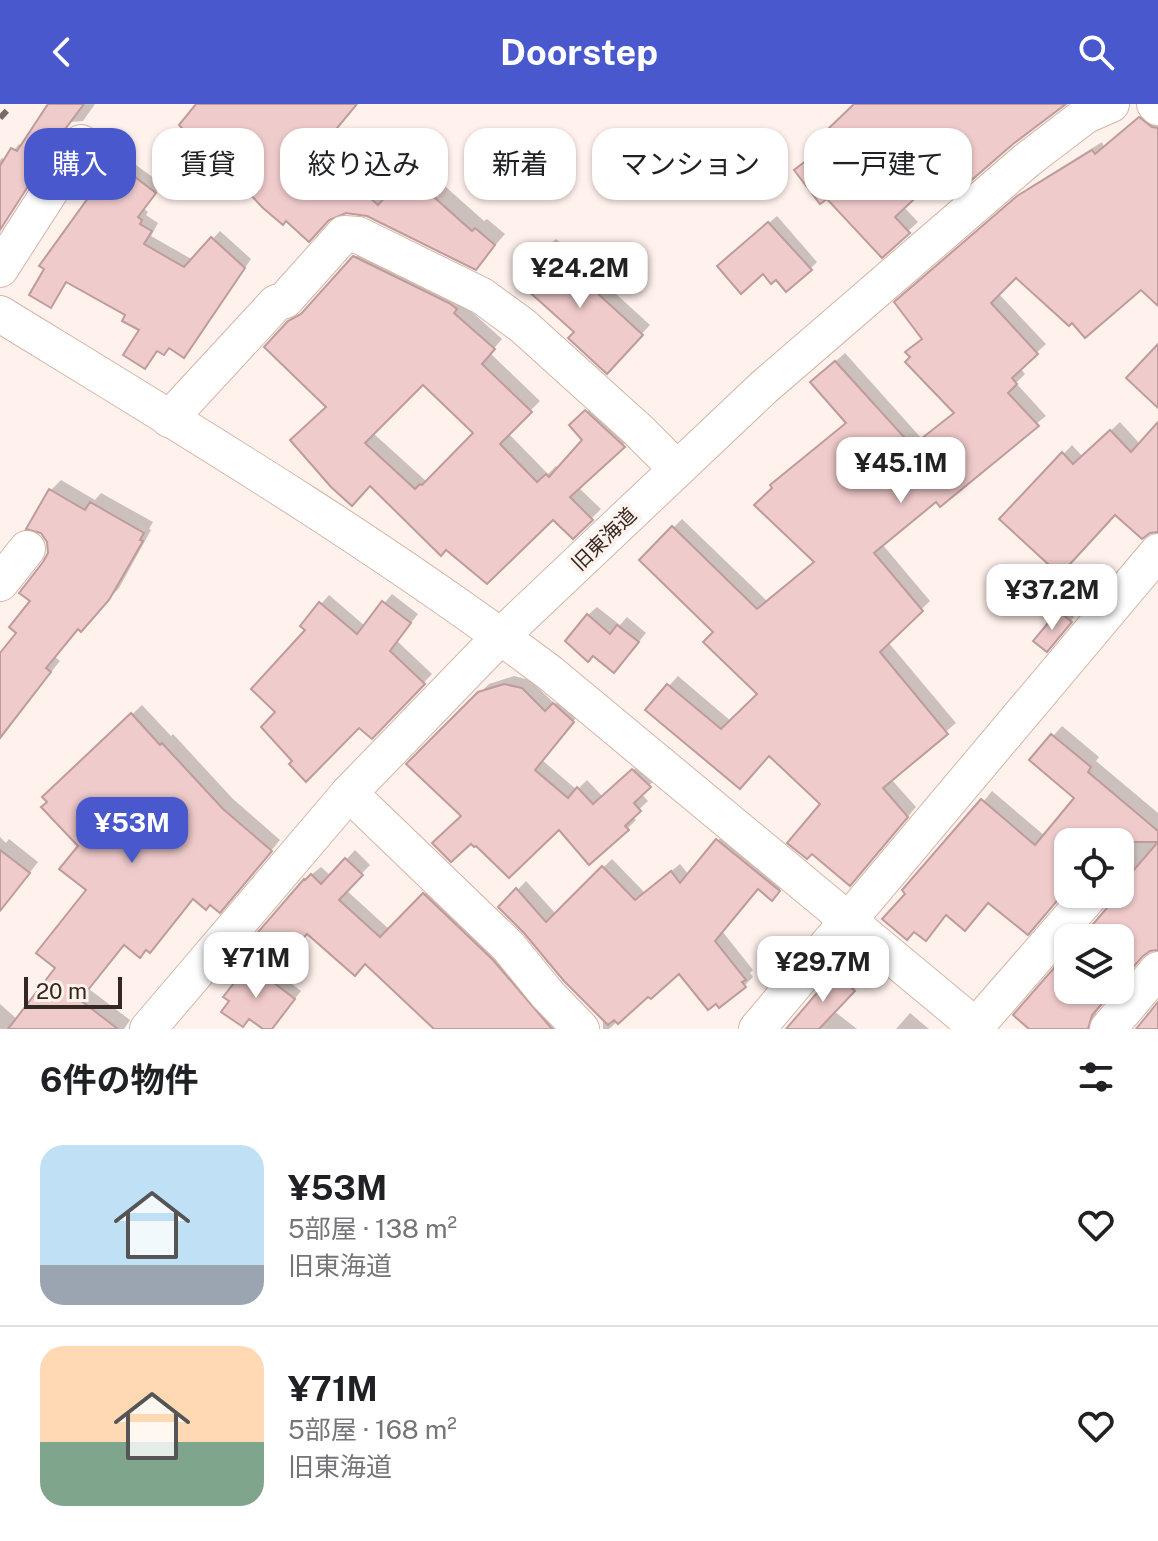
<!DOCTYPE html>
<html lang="ja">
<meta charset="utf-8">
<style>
:root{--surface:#fff;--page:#f6f6f6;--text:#202124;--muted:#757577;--line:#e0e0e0;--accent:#4958cd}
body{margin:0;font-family:"Public Sans","Noto Sans JP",sans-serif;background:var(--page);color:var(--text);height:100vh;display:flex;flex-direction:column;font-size:30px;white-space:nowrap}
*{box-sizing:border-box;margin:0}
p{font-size:26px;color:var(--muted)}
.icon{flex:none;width:44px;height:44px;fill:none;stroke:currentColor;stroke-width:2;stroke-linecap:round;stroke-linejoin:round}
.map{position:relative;height:925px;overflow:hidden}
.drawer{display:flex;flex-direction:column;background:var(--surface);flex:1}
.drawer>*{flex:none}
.guide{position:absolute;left:24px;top:24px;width:1110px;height:72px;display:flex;gap:16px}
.buttons{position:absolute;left:1054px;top:724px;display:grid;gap:16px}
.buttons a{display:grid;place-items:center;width:80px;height:80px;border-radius:16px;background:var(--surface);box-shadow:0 2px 6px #0004;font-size:40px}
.scale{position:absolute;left:24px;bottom:20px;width:98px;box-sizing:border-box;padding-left:8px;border:4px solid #342823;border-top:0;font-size:22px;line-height:28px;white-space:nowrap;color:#342823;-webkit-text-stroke:6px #fff1ec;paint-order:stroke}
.price{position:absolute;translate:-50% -68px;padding:0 18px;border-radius:16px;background:#fff;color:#222;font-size:26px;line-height:52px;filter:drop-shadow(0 2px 4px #0008)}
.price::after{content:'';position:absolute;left:50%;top:48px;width:24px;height:18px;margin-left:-12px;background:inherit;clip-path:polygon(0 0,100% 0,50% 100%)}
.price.current{background:var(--accent);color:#fff}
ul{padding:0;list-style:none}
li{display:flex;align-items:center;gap:24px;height:200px;padding:0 40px}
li+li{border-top:2px solid var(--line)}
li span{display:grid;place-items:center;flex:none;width:224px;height:160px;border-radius:24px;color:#555}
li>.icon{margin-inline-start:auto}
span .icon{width:96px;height:96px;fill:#fffc;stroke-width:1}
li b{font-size:34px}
h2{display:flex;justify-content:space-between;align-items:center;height:96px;padding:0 40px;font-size:34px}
.chip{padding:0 28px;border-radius:24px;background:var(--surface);box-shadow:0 2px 6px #0004;font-size:28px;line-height:72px}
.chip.current{background:var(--accent);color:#fff}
header{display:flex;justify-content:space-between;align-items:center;height:104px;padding:0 40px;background:var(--accent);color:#fff;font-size:36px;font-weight:700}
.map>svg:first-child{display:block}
.shadow{fill:#0003;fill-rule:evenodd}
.building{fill:#f0cbcb;stroke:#be9b9c;stroke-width:2;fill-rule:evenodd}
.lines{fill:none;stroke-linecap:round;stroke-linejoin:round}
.street-casing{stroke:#d5b5a7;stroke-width:38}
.street{stroke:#fff;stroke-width:36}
.rail{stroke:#776b66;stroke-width:6;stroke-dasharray:10 10;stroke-linecap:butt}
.labels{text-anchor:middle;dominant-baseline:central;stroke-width:8;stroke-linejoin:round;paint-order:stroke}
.street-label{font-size:20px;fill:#342823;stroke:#fff1ec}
</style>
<header><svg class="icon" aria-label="back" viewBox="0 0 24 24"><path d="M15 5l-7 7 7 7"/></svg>Doorstep<svg class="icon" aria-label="search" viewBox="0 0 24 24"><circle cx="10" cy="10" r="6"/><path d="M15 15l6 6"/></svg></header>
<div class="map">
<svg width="1158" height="925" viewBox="0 0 1158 925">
<rect width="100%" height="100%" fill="#fff1ec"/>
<g class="shadow">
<path d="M58,0H95L83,17L71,18L66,23Z"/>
<path d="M199,0H356L328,35L390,91L419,59L484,117L487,115L505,130L486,152L368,110L345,107L330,113Z"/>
<path d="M856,0H1061L959,84L942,66L903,102L918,118L882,151L827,92L796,66L837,33Z"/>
<path d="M1149,5L1158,12V199L1141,183L1072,216L1016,171L998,189L1046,240L1020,264L1025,270L1016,279L1046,312L882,440L930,497L888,538L956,619L891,675L916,703L859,770L812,747L822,700L770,650L647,606L678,572L732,618L759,590L716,528L642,456L682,415L767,497L816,457L848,318L822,269L845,249L922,335L956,308L906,190L1028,84L1102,38L1104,43Z"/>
<path d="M40,19L60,32L0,125V56L2,54L6,56L19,40L23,42Z"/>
<path d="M119,59H127L134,63L136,61L162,80L144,105L148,108L146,111L158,119L151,132L193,156L220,127L251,155L191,244L184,252L170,242L159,245L145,262L142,226L128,211L68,177L51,201L110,67Z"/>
<path d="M777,112L817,158L810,165L776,173L727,155Z"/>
<path d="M556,135L650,221L607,267L577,228L547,143Z"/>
<path d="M364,144L462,199L502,235L490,249L540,297L508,329L548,370L556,362L559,364L585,336L572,321L596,299L633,332L578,383L601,405L573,433L553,413L487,477L328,302L289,219L310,202ZM423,278L476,329L426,377L373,329Z"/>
<path d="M1120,318L1140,340L1158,321V426L1115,409L1002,415L1072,341L1083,353Z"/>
<path d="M61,376L95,396L101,389L153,418L149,425L151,426L119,484L91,515L79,523L55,553L60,557L4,626L0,625V552L18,529L50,448L48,436L42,427L29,423L51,386Z"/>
<path d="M392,490L418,510L397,537L432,570L372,633L359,621L295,657L278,608L307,526L321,500L329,491L365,522Z"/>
<path d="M597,503L620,521L627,513L646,529L623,557L588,511Z"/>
<path d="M1064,505L1074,513L1050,541L1036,536Z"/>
<path d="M514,572L530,576L555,600L563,592L581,608L542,656L577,686L587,676L603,693L642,658L658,673L641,689L648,697L632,712L636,716L627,725L559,723L463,712L409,660L489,580Z"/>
<path d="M142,601L171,632L173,630L233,695L280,736L230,796L211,798L194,793L125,839L89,885L130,916L124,925H0V900L18,916L57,864L88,785L80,742L45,693Z"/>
<path d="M1062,622L1099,653L1096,657L1158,709V842L1144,849L1120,877V834H1083L1109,805L1113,790H1120V738H1068V783L988,797L947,810L908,790L992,687L1045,732L1077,694L1053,632Z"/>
<path d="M726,727L787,778L772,795L758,783L722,827L753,866L750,869L753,873L744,882L680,868L648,890L609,925H603V918L526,827L501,803L526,777L556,810L612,755L645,789L680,760L689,771Z"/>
<path d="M0,733L6,739L9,735L38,758L0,807Z"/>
<path d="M355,746L370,761L346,786L390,826L432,782L569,925H438L305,776L321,763L331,772Z"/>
<path d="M1068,851V886H1113L1096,909L1099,925H1031Z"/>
<path d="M258,854L301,887L270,925H266L250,861Z"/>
<path d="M844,861L861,878L834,907L857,925H789Z"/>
<path d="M910,909L929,925H896Z"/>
</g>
<g class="building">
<path d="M48,0H84L63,28L0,126V62L11,44L17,47Z"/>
<path d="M196,0H357L318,47L378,101L407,69L472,127L475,124L495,141L476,166L367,112L346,109L329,116L309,138L286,117L283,121L263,104L226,65L222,68L179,21Z"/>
<path d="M854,0H1066L1013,40L959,87L942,69L895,113L910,129L882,154L827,95L820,100L794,66L836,34L827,26Z"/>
<path d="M1139,13L1152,23L1158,24V202L1141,186L1085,234L1072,219L1069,222L1016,174L991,199L1038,250L1012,274L1017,280L1008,289L1039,322L940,403L936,398L874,449L923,507L880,548L948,630L883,684L908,713L850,782L812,750L807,755L787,739L820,700L769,652L740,685L645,606L667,580L721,625L757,590L703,538L713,528L639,456L672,422L757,505L814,458L754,401L772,384L770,381L846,319L810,278L835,257L912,342L954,309L905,258L910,253L905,248L922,235L894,198L1017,92L1092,46L1095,50Z"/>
<path d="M112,61L125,70L127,67L156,89L138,113L142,116L140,120L152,127L144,140L184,163L211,133L245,164L184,254L169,244L164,251L157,247L145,265L123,251L139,226L122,217L125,211L66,178L51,204L29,191L44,165L39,162Z"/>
<path d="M768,118L812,166L786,188L776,176L771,180L763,170L741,190L717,162Z"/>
<path d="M546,142L643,231L607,270L568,234L574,228L516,176Z"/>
<path d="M353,152L449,199L457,205L454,209L495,245L482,260L532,308L500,340L537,378L546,370L549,373L582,336L569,321L585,306L625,343L570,393L593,416L573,435L553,416L487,480L446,446L441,452L370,382L352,402L331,383L290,336L326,303L264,243L288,217L301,210ZM423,281L473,329L422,381L420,380L415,385L365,339Z"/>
<path d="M1158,240V304L1126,274Z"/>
<path d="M1158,318V428L1150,429L1142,435L1115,411L1060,471L999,415L1062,348L1073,360L1110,326L1131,348Z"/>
<path d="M49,385L85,406L90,398L144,429L140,436L143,437L109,496L81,528L78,525L46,564L51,568L0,634V549L16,529L9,523L30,497L19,489L43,458L48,449L47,438L41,429L26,425Z"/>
<path d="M382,497L411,519L390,547L425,580L372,635L359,624L306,678L289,660L292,657L261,623L275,608L251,585L305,526L300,522L319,498L357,530Z"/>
<path d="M1058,507L1072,518L1047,548L1033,537Z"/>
<path d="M587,510L610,530L617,521L639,538L614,569L593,552L588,558L565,537Z"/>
<path d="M504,580L522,584L545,607L553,599L574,618L535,666L568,694L577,683L593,700L632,665L651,683L634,699L641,707L625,722L629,726L589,761L559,726L509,774L476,742L474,743L471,740L451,758L432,739L461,712L406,660L478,588Z"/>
<path d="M131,609L160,641L162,639L223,705L272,747L220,809L210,801L206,806L193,795L150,849L146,846L140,854L124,841L80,896L118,925H8L55,864L36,849L86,786L59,765L78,742L41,703L47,698L42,693Z"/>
<path d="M1051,630L1091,663L1088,668L1158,727V846L1150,847L1143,852L1120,878V834H1081L1107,804L1114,790H1120V782L1158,738H1068V784L1028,831L988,799L965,827L946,811L926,837L914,828L907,836L882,815L905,790L902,786L981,695L1035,741L1074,694L1029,656Z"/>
<path d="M716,735L780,787L772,797L758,785L715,837L746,876L742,878L746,883L719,904L716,900L708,906L679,870L651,895L648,893L618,920L614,916L608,921L564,877L524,829L498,803L516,784L546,818L602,762L635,796L671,767L680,779Z"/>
<path d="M0,746L30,769L0,807Z"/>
<path d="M345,754L363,771L339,796L380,833L423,789L493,856L552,925H434L365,860L355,872L307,830L297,841L285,830L271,848L253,834L304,775L305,776L311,770L321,780Z"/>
<path d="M1068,848V886H1114L1092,911L1088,925H1029L1013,911Z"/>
<path d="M249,860L295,895L272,925H263L249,915L243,923L221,908L229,897L223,893Z"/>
<path d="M835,868L855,887L819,925H786Z"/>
<path d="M1158,898V925H1136Z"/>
</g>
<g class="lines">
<g class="street-casing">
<g id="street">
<path d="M1155,0L1158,3"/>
<path d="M0,165L81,39"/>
<path d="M0,210C186,324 375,437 550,569L979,925"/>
<path d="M169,315L276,199L285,196L344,130L358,131L482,192L523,222L637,325L677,365"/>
<path d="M0,479L27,445"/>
<path d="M349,689L508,842L548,891L581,925"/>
<path d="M976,922L1091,790"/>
<path d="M148,925L349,689L501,532L763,284L1027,56L1086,11L1111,0"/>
<path d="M757,925L1158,448"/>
<path d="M1108,925L1158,866"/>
</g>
</g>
<use href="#street" class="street"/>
<path class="rail" d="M0,14L13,0"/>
</g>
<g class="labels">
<g class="street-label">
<text transform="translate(604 435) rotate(-44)">旧東海道</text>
</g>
</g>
</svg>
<div class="buttons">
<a><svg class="icon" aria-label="locate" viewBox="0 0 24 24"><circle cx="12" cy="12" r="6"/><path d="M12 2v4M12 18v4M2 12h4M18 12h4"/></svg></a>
<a><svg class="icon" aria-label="layers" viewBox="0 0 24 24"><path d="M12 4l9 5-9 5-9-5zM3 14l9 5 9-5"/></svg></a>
</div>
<div class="scale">20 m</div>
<b class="price" style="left:580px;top:206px">¥24.2M</b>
<b class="price" style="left:901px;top:401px">¥45.1M</b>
<b class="price" style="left:1052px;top:528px">¥37.2M</b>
<b class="price current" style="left:132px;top:761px">¥53M</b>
<b class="price" style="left:256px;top:896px">¥71M</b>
<b class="price" style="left:823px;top:900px">¥29.7M</b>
<div class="guide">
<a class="chip current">購入</a>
<a class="chip">賃貸</a>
<a class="chip">絞り込み</a>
<a class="chip">新着</a>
<a class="chip">マンション</a>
<a class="chip">一戸建て</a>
</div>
</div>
<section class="drawer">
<h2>6件の物件<svg class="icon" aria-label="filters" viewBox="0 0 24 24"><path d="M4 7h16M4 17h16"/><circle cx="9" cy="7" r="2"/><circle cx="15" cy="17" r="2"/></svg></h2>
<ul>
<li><span style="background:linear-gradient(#bfe0f5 75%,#9aa5b1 0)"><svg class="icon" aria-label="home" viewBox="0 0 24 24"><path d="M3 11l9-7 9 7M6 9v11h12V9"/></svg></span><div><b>¥53M</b><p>5部屋 · 138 m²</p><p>旧東海道</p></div><svg class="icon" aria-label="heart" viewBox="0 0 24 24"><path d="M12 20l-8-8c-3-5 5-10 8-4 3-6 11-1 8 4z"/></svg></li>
<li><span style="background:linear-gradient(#ffd9b3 60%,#7fa58c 0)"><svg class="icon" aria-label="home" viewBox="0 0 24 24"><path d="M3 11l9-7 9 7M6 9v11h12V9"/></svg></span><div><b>¥71M</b><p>5部屋 · 168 m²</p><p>旧東海道</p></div><svg class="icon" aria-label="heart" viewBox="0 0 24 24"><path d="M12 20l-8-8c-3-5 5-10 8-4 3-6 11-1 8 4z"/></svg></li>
</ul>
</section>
